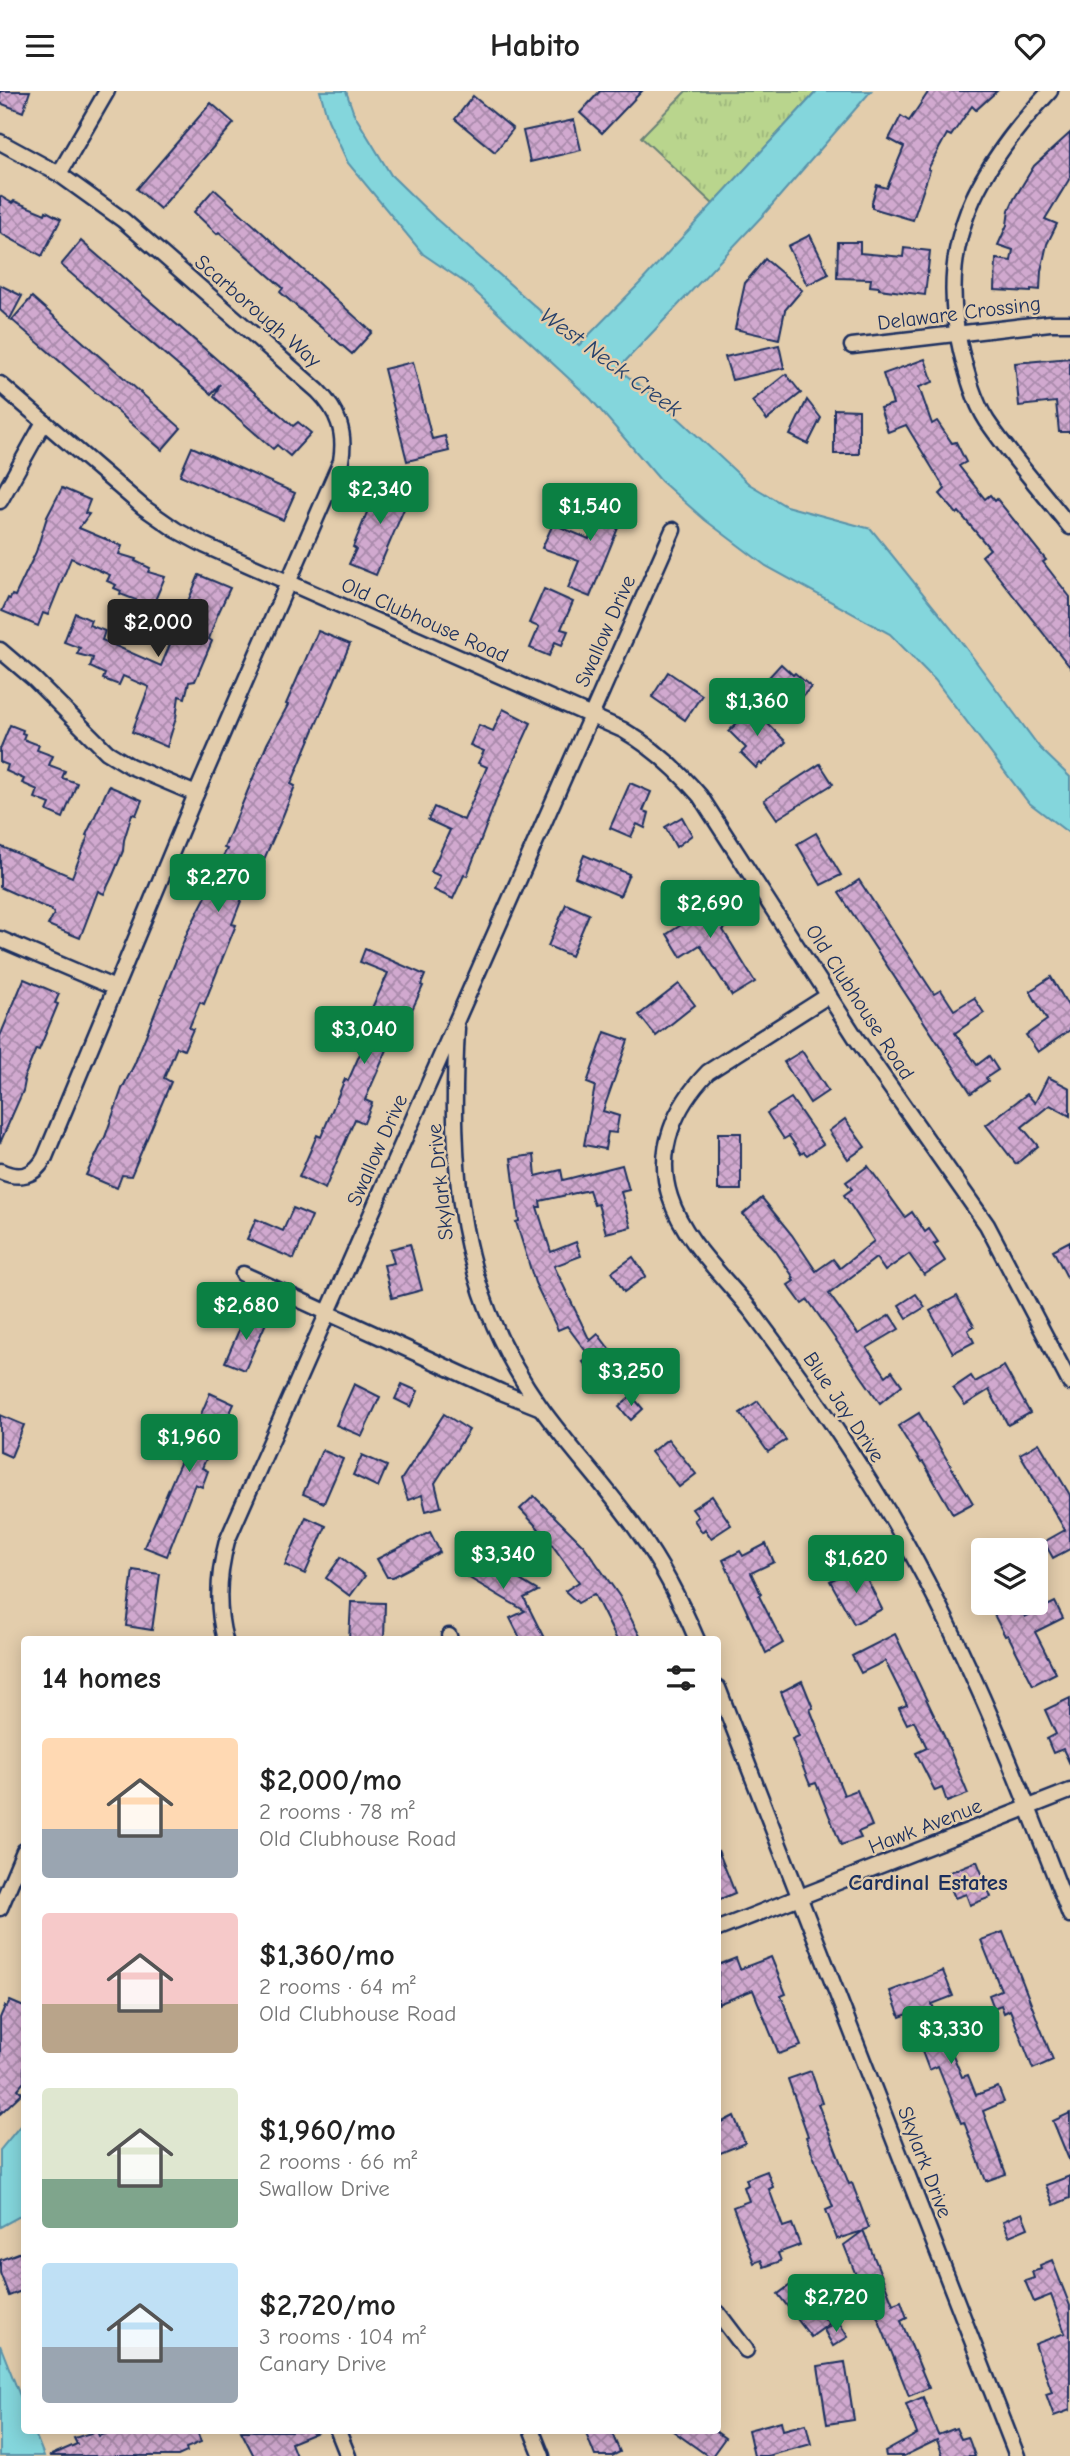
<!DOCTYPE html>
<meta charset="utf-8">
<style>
:root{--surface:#fff;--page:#f6f6f6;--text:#222;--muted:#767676;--accent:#0b8043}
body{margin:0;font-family:"Comic Neue",sans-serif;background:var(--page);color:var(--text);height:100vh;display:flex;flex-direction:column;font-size:26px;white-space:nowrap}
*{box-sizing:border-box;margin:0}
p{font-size:23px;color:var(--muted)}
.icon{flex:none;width:38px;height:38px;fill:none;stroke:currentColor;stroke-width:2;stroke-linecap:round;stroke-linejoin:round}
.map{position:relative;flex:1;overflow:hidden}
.side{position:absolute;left:21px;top:1545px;width:700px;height:798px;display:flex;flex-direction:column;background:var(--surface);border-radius:7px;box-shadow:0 4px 18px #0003}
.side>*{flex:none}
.tools{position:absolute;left:971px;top:1447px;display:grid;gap:14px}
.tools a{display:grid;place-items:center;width:77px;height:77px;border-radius:7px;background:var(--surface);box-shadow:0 4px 18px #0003;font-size:35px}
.price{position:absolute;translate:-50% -60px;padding:0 16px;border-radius:7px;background:var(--accent);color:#fff;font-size:23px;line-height:46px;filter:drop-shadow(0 2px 4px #0008)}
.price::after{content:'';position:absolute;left:50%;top:42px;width:21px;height:16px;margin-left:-10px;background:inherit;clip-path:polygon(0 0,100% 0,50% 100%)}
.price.selected{background:#222;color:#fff}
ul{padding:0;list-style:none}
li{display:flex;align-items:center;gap:21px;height:175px;padding:0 21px}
li span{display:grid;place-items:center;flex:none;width:196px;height:140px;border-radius:7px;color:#555}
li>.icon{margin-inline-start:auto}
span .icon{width:84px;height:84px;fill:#fffc;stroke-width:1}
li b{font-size:30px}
h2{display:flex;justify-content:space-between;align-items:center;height:84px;padding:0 21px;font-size:30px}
header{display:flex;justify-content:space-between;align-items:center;height:91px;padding:0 21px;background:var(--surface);font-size:32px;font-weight:700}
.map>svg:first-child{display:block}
.park{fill:url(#park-tufts);stroke:#6a8276;stroke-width:2}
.water{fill:#84d6dc;stroke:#5a93aa;stroke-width:2}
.building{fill:url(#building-cross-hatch);stroke:#1b2f5e;stroke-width:2}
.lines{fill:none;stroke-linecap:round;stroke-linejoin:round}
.street-casing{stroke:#1b2f5e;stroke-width:19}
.street{stroke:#e3cdac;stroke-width:14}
.labels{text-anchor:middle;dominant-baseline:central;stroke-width:5;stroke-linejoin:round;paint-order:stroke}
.street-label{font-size:21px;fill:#1b2f5e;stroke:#e3cdac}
.water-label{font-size:23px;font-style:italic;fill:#26406b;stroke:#e3cdac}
.neighbourhood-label{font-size:23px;font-weight:bold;fill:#1b2f5e;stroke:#e3cdac}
</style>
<header><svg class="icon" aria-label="menu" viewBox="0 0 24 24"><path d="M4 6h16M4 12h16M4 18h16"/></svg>Habito<svg class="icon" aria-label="heart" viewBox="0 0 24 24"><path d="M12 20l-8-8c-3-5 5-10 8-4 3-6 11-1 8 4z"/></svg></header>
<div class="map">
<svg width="1070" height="2365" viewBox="0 0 1070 2365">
<defs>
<pattern id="park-tufts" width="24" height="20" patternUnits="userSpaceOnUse" patternTransform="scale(1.75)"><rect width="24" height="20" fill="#b9d58d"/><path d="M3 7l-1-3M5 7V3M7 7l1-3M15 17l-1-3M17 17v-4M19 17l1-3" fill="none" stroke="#9eb77c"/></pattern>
<pattern id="building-cross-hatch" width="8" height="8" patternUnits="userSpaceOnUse" patternTransform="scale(1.75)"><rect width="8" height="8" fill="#d1a9cf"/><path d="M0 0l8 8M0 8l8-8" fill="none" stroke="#a98aab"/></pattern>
</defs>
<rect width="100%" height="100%" fill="#e3cdac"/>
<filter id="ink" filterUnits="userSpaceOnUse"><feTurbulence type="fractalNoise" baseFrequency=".0143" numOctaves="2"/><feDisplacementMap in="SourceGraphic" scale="14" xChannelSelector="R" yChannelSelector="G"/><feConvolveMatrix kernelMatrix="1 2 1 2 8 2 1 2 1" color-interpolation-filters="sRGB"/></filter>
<g filter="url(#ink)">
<path class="park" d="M686,0H817L713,113L641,46Z"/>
<g class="water">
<path d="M320,0H346L354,23L391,84L435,127L579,254L640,192L817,0H871L765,122L618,278L660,310L749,393L786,415L871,438L954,541L1040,657L1070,686V743L1028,711L935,589L890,543L766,475L705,429L661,390L591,308L467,193L423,163L348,72L328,29Z"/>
<path d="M24,2030V2123L0,2136V2059Z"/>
<path d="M0,2254L24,2315V2340H34L44,2365H0Z"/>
</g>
<g class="building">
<path d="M0,0H30L23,21L0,12Z"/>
<path d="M600,0H642L602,42L580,22Z"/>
<path d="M929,0H997L976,19L972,15L951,45L947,43L928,78L930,79L913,129L872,117V111L877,94L887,97L904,56L889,48L901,25L909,30Z"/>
<path d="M473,5L513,38L495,61L455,28Z"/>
<path d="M211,12L234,32L160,118L137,98Z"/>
<path d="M574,29L581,59L530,71L523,40Z"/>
<path d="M1070,42V87L1045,128L1057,133L1047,153L1041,180L1040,199L1031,198V201L995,199L996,168L1011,170L1013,159L998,154L1007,134L1009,119L1014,108L1034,75Z"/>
<path d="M214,98L372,241L352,263L280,201L283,197L249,167L219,141L217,143L194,121Z"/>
<path d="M0,105L12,112L14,110L45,123L46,120L61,128L42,165L0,142Z"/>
<path d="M810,144L829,183L807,194L788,155Z"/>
<path d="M81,150L293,335L298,331L311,342L290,365L277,354L273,358L214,306L220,293L211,303L61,174Z"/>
<path d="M838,151H860V162L903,166L904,157L930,160L925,204L879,198V196L870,195L871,188L837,187Z"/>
<path d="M765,168L802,199L785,219L779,248L735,238L745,192Z"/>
<path d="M0,194L22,205L10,228L0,219Z"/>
<path d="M32,206L181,337L162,359L12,229Z"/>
<path d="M779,254L784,277L732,289L725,266Z"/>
<path d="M1070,267V341H1059L1056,311L1019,315L1015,272Z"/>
<path d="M925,268L933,291L919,296L932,333L937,330L952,352L956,351L966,371L959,375L985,408L990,404L995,410L997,408L1046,469L1043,471L1070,506V576L982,465L990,458L959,421L957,423L940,403L945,398L906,334L888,341L880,317L893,313L883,283Z"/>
<path d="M413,271L432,348L445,345L449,360L407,370L384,278Z"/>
<path d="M786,283L801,302L767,329L752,310Z"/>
<path d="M807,309L821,327L808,353L790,344Z"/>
<path d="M834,318L859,319V363H834Z"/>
<path d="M192,356L295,402L283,429L180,384Z"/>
<path d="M384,387L412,399L376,484L349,473L356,458L353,456L372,409L375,410Z"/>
<path d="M611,396L631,405L590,506L568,497L579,470L542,457L553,433L589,448Z"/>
<path d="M62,397L90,409L85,422L89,423L79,437L122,455L119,463L136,468L135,470L150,477L148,481L165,486L150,521L134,514L136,509L120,503L121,500L114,497L116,494L107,490L110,484L71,467L48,524L43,522L38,535L2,520L8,507L10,508L12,504L15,505L36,461L47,426Z"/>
<path d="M199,484L230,497L217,525L209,548L212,550L195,590L189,591L185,607L179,605L176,627L167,656L132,641L149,596L123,585L119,594L103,588L105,583L90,576L93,567L77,563L80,557L64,551L75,522L91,529L89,534L105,540L102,549L161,575Z"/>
<path d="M544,498L573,511L561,538L568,540L562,554L555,551L549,565L530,557L539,536L529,532Z"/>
<path d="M318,540L350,553L291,693L295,695L280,732L247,807L243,805L232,833L236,834L229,851L204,913L200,911L189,937L193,938L184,959L177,956L164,987L171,991L131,1085L122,1084L117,1097L105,1092L86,1084L105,1046L122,998L134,974L187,842L214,790L211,787L227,758L224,757L267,653L288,614L286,613Z"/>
<path d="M781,573L793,584L795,582L811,596L799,609L787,597L763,624L744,606L756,593L760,596Z"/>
<path d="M668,581L702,604L685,629L652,606Z"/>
<path d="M752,617L786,651L762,674L760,672L756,677L741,662L746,657L729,640Z"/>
<path d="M503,618L531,632L498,704L467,785L464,784L453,808L434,799L440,785L431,781L450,739L428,729L434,716L464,729L487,676L478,672L484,660L470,654L479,634L493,640Z"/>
<path d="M10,634L23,639L22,642L25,643L23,648L39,654L37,659L53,665L49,674L65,680L62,687L77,692L63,727L47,720L50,713L35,707L38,699L22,692L24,688L6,680L8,674L0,671V658Z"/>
<path d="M820,673L833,693L777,728L764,709Z"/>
<path d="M630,692L651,701L643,720L649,722L645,737L637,733L631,746L610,737Z"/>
<path d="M109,695L142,709L136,724L132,723L124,749L123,760L113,784L104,803L98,800L80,847L48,834L54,823L51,819L0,796V755L72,786L88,745L86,744Z"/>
<path d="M682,726L692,744L676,756L665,736Z"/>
<path d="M816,742L841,784L821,794L797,753Z"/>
<path d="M584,764L629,783L620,805L575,786Z"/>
<path d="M859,789L934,903L941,899L954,919L974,907L984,922L955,942L977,974L989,965L998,979L986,987L988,990L971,1002L839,802Z"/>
<path d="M702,794L727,836L723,839L755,891L732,905L700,854L681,866L667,843L689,829L677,809Z"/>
<path d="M566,813L589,823L571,865L548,855Z"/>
<path d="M365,858L425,884L421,894L423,895L406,932L400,929L365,1009L372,1012L364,1032L355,1028L325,1098L299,1086L317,1044L321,1046L345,988L348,990L378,922L371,919L388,882L360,871Z"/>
<path d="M1051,886L1070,918V939L1038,961L1026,944L1047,929L1030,900Z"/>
<path d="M24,888L59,903L55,912L58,913L39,959L36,958L23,989L25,990L23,1000L0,1052V945Z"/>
<path d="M679,893L695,914L656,945L639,924Z"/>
<path d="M605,941L628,949L603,1020L619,1025L616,1042L608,1041L605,1058L584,1054L595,995L587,992Z"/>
<path d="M802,960L828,1000L810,1012L784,971Z"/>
<path d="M1048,986L1070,997V1025L1050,1014L1022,1036L1038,1055L1016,1073L986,1034L1027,1003L1035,1012Z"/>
<path d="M791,1007L823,1053L807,1064L804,1061L801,1063L789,1045L784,1048L767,1022Z"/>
<path d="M845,1028L865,1056L848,1068L829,1040Z"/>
<rect x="718" y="1042" width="23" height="57"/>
<path d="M534,1064L536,1085L561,1079L563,1089L622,1074L629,1099L621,1101L631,1136L606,1142L598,1113L594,1114L589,1099L540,1110L541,1116H537L551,1161L576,1151L581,1165L554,1175L590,1250L598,1243L616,1267L606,1273L610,1278L595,1287L583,1271L590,1266L567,1235L558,1239L535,1192L516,1131L519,1130L511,1067Z"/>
<path d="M868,1075L905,1126L912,1121L925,1141L929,1138L938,1151L934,1153L945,1170L924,1184L909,1163L885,1180L876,1167L829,1203L858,1243L890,1224L899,1238L867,1257L886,1285L892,1280L902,1294L880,1312L808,1209L802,1213L788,1194L794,1190L792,1188L794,1187L775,1159L743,1123L762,1107L792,1144L816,1180L833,1168L840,1177L874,1150L844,1104L852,1098L846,1091Z"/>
<path d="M293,1117L312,1125L294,1168L247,1148L256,1128L283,1140Z"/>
<path d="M1070,1150V1192L1053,1159Z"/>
<path d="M410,1153L422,1199L392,1207L384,1174L394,1172L390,1158Z"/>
<path d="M633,1166L646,1185L624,1201L612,1181Z"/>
<path d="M916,1203L925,1216L907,1227L899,1214Z"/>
<path d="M957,1205L974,1235L968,1239L974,1251L953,1262L930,1220Z"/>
<path d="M246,1223L266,1232L245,1279L225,1271Z"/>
<path d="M1004,1275L1030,1322L1008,1334L989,1299L965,1314L953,1297L971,1285L975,1291Z"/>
<path d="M354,1293L380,1306L362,1345L336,1334Z"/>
<path d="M402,1293L418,1300L411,1316L395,1308Z"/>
<path d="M210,1302L234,1313L220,1344L217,1343L202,1377L208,1380L202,1396L195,1393L167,1465L144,1456Z"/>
<path d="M632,1305L643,1318L631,1329L619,1316Z"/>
<path d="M758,1310L786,1349L768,1361L740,1322Z"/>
<path d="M919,1322L973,1412L953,1423L923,1371L921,1372L898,1335Z"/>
<path d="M444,1323L469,1339L435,1392L441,1416L426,1420L422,1404L408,1409L401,1389Z"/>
<path d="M0,1324L24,1334L11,1366L0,1361Z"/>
<path d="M668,1348L696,1383L679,1396L651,1361Z"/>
<path d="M1039,1352L1070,1404V1458L1053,1467L1044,1451L1065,1439L1020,1363Z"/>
<path d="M322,1359L343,1368L324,1412L303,1403Z"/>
<path d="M362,1364L387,1375L378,1396L353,1384Z"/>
<path d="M534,1405L584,1455L620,1506L642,1549H617L594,1503L578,1512L565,1500L579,1491L550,1451L533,1468L521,1456L539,1438L520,1418Z"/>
<path d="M712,1405L731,1434L711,1447L705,1438L702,1441L694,1429L698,1426L692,1418Z"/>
<path d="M306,1426L326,1435L305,1483L285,1474Z"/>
<path d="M430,1441L440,1461L393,1486H387L377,1468Z"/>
<path d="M766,1453L774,1471L751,1482L761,1503L759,1505L783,1552L766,1562L723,1469L740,1460L743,1465Z"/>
<path d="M467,1457L538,1500L524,1507L545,1549H521L510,1527L525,1520L454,1478Z"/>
<path d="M341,1466L365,1485L350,1505L326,1487Z"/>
<path d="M860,1474L882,1518L854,1533L830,1490Z"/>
<path d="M133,1479L160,1483L152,1539L126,1535Z"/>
<path d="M351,1511L385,1512L384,1549H349Z"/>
<path d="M1055,1511L1063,1527L1035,1541L1056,1582L1033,1594L1008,1544L1005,1545L988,1512H1019L1025,1526Z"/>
<path d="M895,1543L944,1645L968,1703L947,1711L942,1697L935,1700L916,1662L927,1657L914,1630L907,1633L899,1617L907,1614L885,1570L861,1582L852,1565Z"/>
<path d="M802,1590L813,1617L810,1618L844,1704L857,1699L872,1735L858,1741L861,1747L841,1754L816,1692L810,1694L792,1648L799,1645L781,1601Z"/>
<path d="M1070,1607V1673L1063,1658L1053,1662L1047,1648L1056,1643L1045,1619Z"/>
<path d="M718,1759L735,1802L718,1809Z"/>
<path d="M977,1770L991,1806L970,1814L966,1803L955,1807L945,1783Z"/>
<path d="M1003,1841L1053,1969L1033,1978L1010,1919L1004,1922L1001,1914L994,1917L989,1904L1001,1899L981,1849Z"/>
<path d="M771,1866L786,1903L781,1905L801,1955L779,1963L753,1899L718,1913V1874L736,1867L740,1878Z"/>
<path d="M943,1880L953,1905L932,1913L962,1986L968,1984L976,2004L998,1996L1004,2011L983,2020L1006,2083L986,2090L964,2031L961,2032L938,1975L929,1979L908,1923L900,1926L890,1900Z"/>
<path d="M10,1910L24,1916V1991L18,1998L22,2002L0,2023V1927L5,1915L7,1916Z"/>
<path d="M811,1980L822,2012L818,2013L849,2093L852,2092L869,2137L863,2139L893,2213L901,2210L907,2227L901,2230L929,2297L909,2305L871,2210L867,2212L844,2154L863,2140L837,2148L826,2119L833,2116L806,2046L808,2045L788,1988Z"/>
<path d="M1070,2022V2071L1053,2030Z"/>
<path d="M734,2025L745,2052L718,2063V2033Z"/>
<path d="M767,2080L773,2096L769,2098L783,2136L792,2133L800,2154L778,2162L781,2170L764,2176L761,2169L754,2172L733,2116L749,2110L744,2096L748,2094L746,2088Z"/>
<path d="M1070,2085V2107L1054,2114L1046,2094Z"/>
<path d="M1022,2122L1028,2137L1009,2145L1003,2130Z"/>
<path d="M24,2160V2199L9,2205L0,2182V2169Z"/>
<path d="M1052,2169L1070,2215V2319L1054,2325L1046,2303L1052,2301L1035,2253L1065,2242L1051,2204L1034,2211L1025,2190L1034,2187L1032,2181L1041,2178L1040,2174Z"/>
<path d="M796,2190L829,2233L811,2246L778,2203Z"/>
<path d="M838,2230L848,2246L833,2255L824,2239Z"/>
<path d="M845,2271L854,2329L827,2333L818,2275Z"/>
<path d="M923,2306L938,2344L956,2337L961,2348L968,2346L975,2365H943L937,2349L904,2365H886L885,2361L917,2343L906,2313Z"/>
<path d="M781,2330L783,2339L806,2333L811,2353L768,2365H754L748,2339Z"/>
<path d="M97,2340L99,2345L113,2340H197L201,2351L186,2357L187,2361L178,2365H49L77,2353L74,2347Z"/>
<path d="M241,2340H318V2341L291,2352L296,2365H254Z"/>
<path d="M585,2340H611L620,2361L612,2365H595Z"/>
<path d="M673,2340H715L725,2347L712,2365H708Z"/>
</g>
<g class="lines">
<g class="street-casing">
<g id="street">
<path d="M1050,0C978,77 935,151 961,260C967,283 974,310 987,330C1012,367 1043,401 1070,436"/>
<path d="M0,51L59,83L123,129L318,300C338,320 346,341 341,370L196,703L45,1066C35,1085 20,1089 0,1080"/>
<path d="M59,83L107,0"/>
<path d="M852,255L1050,232H1070"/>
<path d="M0,293L143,416L176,439L204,454L623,639C654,657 677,678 700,705L856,947L987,1134L1070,1292"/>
<path d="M0,410L44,331"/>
<path d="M0,559L34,588L107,661L130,675L196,703"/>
<path d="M0,848L115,897"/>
<path d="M829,904L708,981C675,1015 655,1059 670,1106C684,1151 725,1186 753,1222C795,1278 836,1336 873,1396C956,1529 1014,1678 1070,1824"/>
<path d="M457,937C450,1078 456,1198 541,1317C572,1360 609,1398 639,1442C663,1475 681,1511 697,1549"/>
<path d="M243,1183L501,1301L541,1317"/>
<path d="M449,1545L450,1549"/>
<path d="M225,1549C216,1515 218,1483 227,1450L673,439"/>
<path d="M718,1597L1017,2365"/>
<path d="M0,1817L24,1760"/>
<path d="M718,1838L1070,1700"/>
<path d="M718,2222L746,2259"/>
<path d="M338,2340L348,2365"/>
<path d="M532,2340L542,2365"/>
</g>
</g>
<use href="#street" class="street"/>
</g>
</g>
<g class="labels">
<g class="street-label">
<text transform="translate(258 220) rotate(41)">Scarborough Way</text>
<text transform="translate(959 222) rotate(-7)">Delaware Crossing</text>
<text transform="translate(425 529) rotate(24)">Old Clubhouse Road</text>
<text transform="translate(605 540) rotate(-66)">Swallow Drive</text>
<text transform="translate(860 911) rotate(57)">Old Clubhouse Road</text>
<text transform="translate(377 1059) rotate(-66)">Swallow Drive</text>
<text transform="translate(440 1091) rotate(-96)">Skylark Drive</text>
<text transform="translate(844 1316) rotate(56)">Blue Jay Drive</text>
<text transform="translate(925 1735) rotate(-21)">Hawk Avenue</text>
<text transform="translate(925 2071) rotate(69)">Skylark Drive</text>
</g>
<g class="water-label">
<text transform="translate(611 271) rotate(36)">West Neck Creek</text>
</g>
<g class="neighbourhood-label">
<text x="928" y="1791">Cardinal Estates</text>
</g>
</g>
</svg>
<div class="tools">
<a><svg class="icon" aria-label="layers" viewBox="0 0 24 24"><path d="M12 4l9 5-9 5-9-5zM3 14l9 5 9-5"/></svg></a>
</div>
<b class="price" style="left:380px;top:435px">$2,340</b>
<b class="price" style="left:590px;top:452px">$1,540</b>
<b class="price selected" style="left:158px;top:568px">$2,000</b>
<b class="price" style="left:757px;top:647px">$1,360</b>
<b class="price" style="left:218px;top:823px">$2,270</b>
<b class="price" style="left:710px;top:849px">$2,690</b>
<b class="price" style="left:364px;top:975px">$3,040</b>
<b class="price" style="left:246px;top:1251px">$2,680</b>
<b class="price" style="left:631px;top:1317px">$3,250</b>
<b class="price" style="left:189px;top:1383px">$1,960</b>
<b class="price" style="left:503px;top:1500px">$3,340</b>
<b class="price" style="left:856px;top:1504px">$1,620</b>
<b class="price" style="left:951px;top:1975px">$3,330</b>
<b class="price" style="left:836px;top:2243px">$2,720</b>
<section class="side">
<h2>14 homes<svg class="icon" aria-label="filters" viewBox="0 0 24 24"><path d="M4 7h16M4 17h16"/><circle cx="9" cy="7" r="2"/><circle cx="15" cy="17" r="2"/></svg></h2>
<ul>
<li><span style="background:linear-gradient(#ffd9b3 65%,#9aa5b1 0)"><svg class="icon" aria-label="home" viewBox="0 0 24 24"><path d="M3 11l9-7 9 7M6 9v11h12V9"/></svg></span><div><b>$2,000/mo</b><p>2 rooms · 78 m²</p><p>Old Clubhouse Road</p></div></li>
<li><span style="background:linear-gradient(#f6c9c9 65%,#b9a48a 0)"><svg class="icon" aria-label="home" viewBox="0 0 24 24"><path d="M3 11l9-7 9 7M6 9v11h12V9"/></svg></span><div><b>$1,360/mo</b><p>2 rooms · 64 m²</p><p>Old Clubhouse Road</p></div></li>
<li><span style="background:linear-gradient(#dfe7d0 65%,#7fa58c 0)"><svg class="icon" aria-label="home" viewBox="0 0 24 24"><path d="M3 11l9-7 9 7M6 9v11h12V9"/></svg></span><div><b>$1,960/mo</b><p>2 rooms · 66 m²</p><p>Swallow Drive</p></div></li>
<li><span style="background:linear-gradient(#bfe0f5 60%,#9aa5b1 0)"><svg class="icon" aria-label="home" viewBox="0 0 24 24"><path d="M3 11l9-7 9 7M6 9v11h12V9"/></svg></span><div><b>$2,720/mo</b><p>3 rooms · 104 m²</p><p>Canary Drive</p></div></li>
</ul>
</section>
</div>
